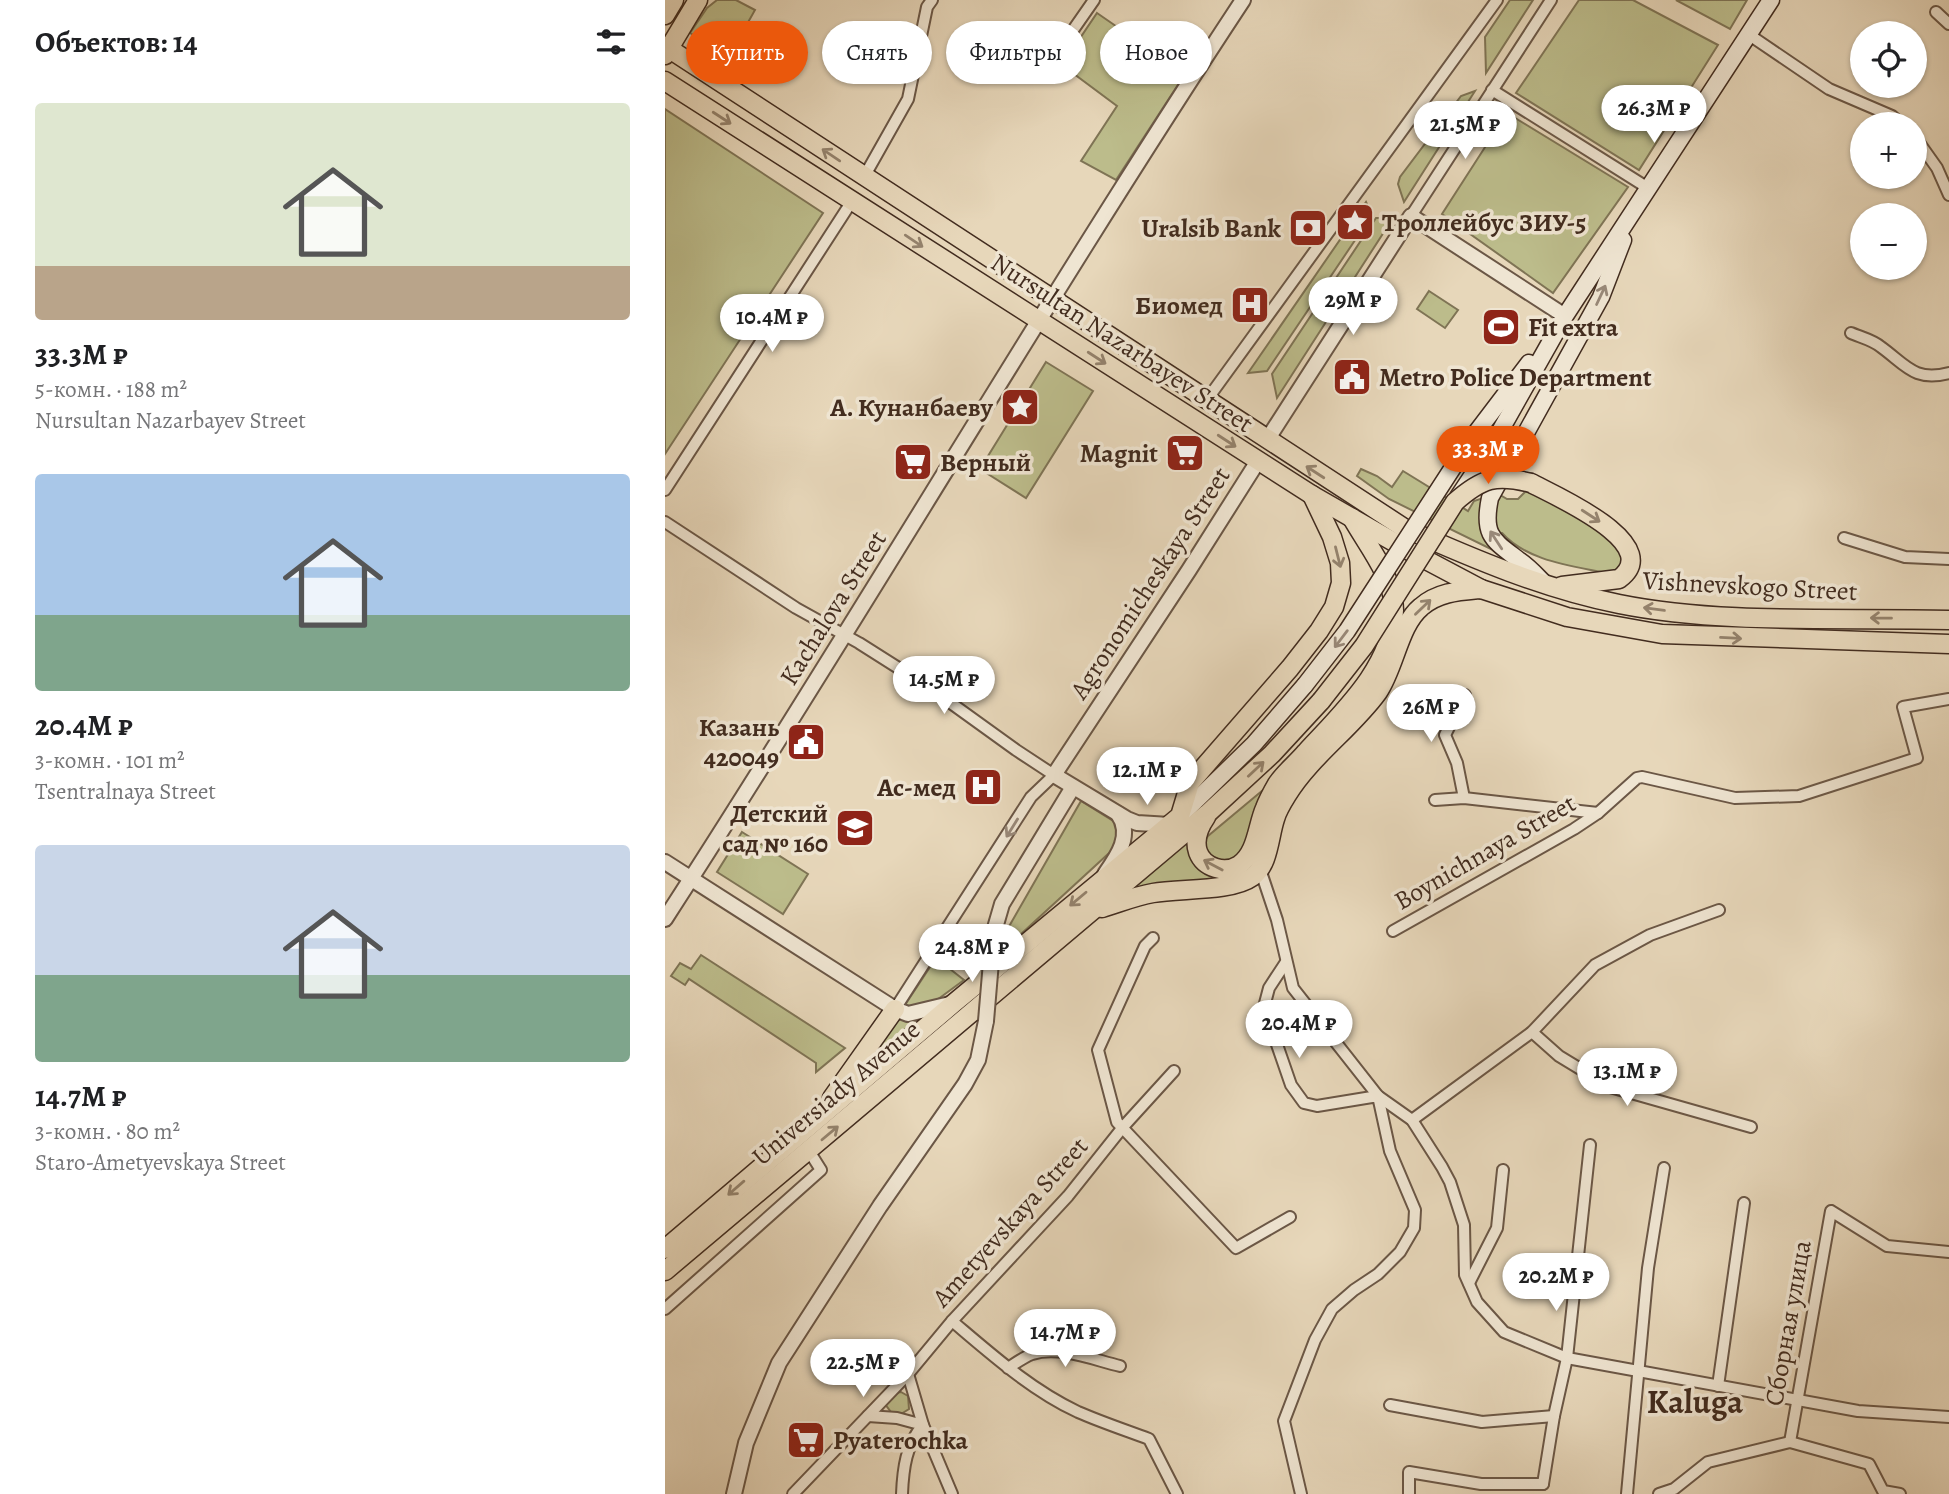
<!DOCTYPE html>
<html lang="ru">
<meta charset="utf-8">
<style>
:root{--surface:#fff;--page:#f2f2f2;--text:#202124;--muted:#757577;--accent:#ea580c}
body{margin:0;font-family:Alegreya,serif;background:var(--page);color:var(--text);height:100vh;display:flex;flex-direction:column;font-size:26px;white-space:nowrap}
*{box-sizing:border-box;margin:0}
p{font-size:23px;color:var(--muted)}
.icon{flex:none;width:38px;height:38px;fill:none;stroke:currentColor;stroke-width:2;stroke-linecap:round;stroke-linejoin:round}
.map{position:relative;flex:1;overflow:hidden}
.panel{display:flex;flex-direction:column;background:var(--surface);width:665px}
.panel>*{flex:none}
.guide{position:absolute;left:21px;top:21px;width:665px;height:63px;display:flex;gap:14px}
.fabs{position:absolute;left:1185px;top:21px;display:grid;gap:14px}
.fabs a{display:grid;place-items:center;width:77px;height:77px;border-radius:50%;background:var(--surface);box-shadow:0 2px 5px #0004;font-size:35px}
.price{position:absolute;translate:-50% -60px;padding:0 16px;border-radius:24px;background:#fff;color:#222;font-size:23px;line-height:46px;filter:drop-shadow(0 2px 4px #0008)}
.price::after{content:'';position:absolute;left:50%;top:42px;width:21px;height:16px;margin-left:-10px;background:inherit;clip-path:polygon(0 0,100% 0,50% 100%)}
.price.active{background:var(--accent);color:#fff}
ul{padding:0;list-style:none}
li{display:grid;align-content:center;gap:14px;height:371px;padding:0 35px}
li span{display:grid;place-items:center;height:217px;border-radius:7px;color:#555}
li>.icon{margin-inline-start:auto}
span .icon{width:126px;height:126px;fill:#fffc;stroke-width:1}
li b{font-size:30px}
h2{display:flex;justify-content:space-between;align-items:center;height:84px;padding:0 35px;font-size:30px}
.pill{padding:0 24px;border-radius:32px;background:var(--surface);box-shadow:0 2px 5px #0004;font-size:24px;line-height:63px}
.pill.active{background:var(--accent);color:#fff}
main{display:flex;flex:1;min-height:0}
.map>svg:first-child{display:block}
.green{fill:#bcbc8b;stroke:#7f7455;stroke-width:2}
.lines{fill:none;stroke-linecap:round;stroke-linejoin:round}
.minor-casing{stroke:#6b5746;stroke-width:14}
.tertiary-casing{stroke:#6b5746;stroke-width:18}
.secondary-casing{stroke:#422c1f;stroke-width:19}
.primary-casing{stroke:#422c1f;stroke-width:21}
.minor{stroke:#efe5d2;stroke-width:10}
.tertiary{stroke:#efe5d2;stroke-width:14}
.secondary{stroke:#efe5d2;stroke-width:16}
.primary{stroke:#e7d7ba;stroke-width:18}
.tertiary-bridge-casing{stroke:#6b5746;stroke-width:18;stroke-linecap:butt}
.secondary-bridge-casing{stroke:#422c1f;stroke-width:19;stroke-linecap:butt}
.primary-bridge-casing{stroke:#422c1f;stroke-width:21;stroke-linecap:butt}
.tertiary-bridge{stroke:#efe5d2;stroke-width:14}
.secondary-bridge{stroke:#efe5d2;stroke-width:16}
.primary-bridge{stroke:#e7d7ba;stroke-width:18}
.oneway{stroke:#94826c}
.oneway2{stroke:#988878}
.labels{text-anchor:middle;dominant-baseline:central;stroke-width:7;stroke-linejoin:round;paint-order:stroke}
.poi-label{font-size:26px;font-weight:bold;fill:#422c1f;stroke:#efe5d2;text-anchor:end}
.street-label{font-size:26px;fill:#422c1f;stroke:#efe5d2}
.district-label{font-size:33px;font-weight:bold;fill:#422c1f;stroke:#efe5d2}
</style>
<main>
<section class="panel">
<h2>Объектов: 14<svg class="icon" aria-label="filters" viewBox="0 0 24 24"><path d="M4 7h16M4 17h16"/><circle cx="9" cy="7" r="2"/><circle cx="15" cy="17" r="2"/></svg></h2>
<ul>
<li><span style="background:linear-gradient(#dfe7d0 75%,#b9a48a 0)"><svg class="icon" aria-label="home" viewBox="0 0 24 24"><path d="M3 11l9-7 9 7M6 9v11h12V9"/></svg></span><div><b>33.3M ₽</b><p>5-комн. · 188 m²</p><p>Nursultan Nazarbayev Street</p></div></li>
<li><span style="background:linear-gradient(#a9c7e8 65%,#7fa58c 0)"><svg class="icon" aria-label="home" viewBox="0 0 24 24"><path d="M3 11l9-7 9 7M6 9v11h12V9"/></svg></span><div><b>20.4M ₽</b><p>3-комн. · 101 m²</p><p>Tsentralnaya Street</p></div></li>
<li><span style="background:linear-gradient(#c9d6e8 60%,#7fa58c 0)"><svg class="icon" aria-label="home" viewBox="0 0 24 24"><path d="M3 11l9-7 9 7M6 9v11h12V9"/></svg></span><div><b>14.7M ₽</b><p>3-комн. · 80 m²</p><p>Staro-Ametyevskaya Street</p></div></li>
</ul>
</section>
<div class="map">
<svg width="1284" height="1494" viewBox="0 0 1284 1494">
<rect width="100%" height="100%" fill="#e7d7ba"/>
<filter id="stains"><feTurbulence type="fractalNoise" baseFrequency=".00286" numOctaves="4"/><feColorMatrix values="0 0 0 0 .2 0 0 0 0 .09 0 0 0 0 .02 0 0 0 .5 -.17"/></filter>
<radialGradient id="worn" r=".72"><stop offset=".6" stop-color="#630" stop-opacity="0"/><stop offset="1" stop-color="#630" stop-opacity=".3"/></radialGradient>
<g class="green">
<path d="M52,0H71L90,10L64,56L25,33L42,8Z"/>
<path d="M845,0H868L821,73L820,37Z"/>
<path d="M914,0H968L1053,45L974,170L851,93Z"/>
<path d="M1011,0H1082L1065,29Z"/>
<path d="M432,13L520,74L451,180L416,161L452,106L397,65Z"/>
<path d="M810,91L739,202L733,184L735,177L796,96Z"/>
<path d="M0,109L158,213L0,454Z"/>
<path d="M842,113L963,187L888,293L777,214Z"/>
<path d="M701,202L707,215L602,371L583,373Z"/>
<path d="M711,218H728L612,398L607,374Z"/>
<path d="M764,291L793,310L780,328L752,309Z"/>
<path d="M381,362L428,391L361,498L315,469Z"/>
<path d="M696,469L712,476L727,487L738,471L803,511L809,501L824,496L832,552L724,499L692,476Z"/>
<path d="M863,489L947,535L962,559L950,575C912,566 864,563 837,533H831L828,511L835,495L842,499H853Z"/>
<path d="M610,780L580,851L559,864L543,858L538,844L543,836Z"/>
<path d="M416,801L453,824L455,843L344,945L342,930Z"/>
<path d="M77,832L143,874L118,914L52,872Z"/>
<path d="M527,836L528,862L538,872L557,879L455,895Z"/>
<path d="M36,955L180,1048L151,1072V1063L24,979L20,985L6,976L15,963L26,969Z"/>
<path d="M271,958L299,980L261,1008H238Z"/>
<path d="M229,1017L251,1020L191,1071Z"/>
<path d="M236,1392L243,1396L244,1409L236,1414L226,1412L220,1404L230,1393Z"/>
</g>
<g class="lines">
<g class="minor-casing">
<g id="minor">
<path d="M1271,12L1284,24"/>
<path d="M1083,34L1164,89L1227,116L1236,124"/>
<path d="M383,66L429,0"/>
<path d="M827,90L983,188"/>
<path d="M1250,137L1272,168L1284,195"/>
<path d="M199,177L243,99L262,7L267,0"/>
<path d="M746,216L886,0"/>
<path d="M1186,333C1195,337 1208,340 1216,347C1241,365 1249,382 1284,373"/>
<path d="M541,401L832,0"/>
<path d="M0,490L187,201"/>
<path d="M0,522L131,608L194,643L265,688L351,750L389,775L366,797L230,1009"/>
<path d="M1179,538L1240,557L1284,559"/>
<path d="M799,798L792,763L780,735L800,695"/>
<path d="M770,800L799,798L933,813"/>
<path d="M595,869L612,920L628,988L713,1096L747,1120L777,1167L785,1182L799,1225L800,1275L812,1302L839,1332L902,1358L1193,1411L1284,1417"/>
<path d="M728,931L909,829L933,813L972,778L977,777L1070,798L1134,796L1252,758L1238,707L1284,699"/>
<path d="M488,938L480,946L433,1050L452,1122L571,1248L625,1217"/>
<path d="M621,962L604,988L599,1007L626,1085L639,1103L652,1106L713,1096L725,1151L750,1210L749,1228L735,1252L713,1274L689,1290L667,1309L650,1340L619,1421L636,1494"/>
<path d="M867,1032L894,1056L945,1087L1086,1127"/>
<path d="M747,1120L867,1032L930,965L985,935L1054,910"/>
<path d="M804,1283L832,1228L838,1170"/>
<path d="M0,1309L156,1170L144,1151"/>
<path d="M287,1321C326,1354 366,1390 413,1412C436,1422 460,1430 484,1439L512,1494"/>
<path d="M343,1368C351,1363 359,1357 367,1354C394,1345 429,1360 455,1366"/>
<path d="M243,1374L258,1425L287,1494"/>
<path d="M1053,1386L1079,1203"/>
<path d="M725,1405L817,1422L889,1416"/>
<path d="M203,1416L232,1418L258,1425C241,1444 238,1469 237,1494"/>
<path d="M1125,1442L1166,1211L1222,1246L1284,1252"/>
<path d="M878,1484L889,1416L902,1358L925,1145"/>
<path d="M128,1494L243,1374L287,1321L403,1196L458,1127L509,1071"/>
<path d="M744,1494V1472L816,1484H878"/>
<path d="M962,1494L983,1268L999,1168"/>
<path d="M994,1494L1009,1489L1043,1462L1125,1442L1204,1464L1218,1491L1235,1494"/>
</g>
</g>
<g class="tertiary-casing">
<g id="tertiary">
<path d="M602,440L746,216L900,316"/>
<path d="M505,825L472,823L462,819L389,775L524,570L593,461"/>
<path d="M0,862L230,1009L243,1014L289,1003"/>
<path d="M440,874C452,857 468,835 453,814"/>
<path d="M0,919C197,615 379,302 578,0"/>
<path d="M327,950L330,928L337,904L408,787"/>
<path d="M69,1494L81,1443L114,1363L215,1206L300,1084L313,1060L321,1021"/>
</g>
</g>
<g class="secondary-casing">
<g id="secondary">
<path d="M807,438L864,363"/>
<path d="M793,497L825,449L900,316L1106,0"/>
<path d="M879,583C872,576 864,567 855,561C828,540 817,536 825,498L936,297L958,240"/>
<path d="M515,816L589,744L640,685"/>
</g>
</g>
<g class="primary-casing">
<g id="primary">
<path d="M0,15L9,0"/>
<path d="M0,46L739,528C809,559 879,589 954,604C1058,625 1178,617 1284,620"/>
<path d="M0,55L33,0"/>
<path d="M0,81L647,495L748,553L816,589L902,617L997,634L1284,644"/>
<path d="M866,483C888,495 1002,544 954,579L897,586"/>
<path d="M541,817C534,827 529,840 533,852C539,868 560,874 574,865C592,853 592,826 600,808C603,800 608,791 612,784C620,772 632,763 641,752C677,713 728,666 729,610C729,577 702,545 687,518"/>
<path d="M437,908C454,903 470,896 488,893C515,888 566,892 587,877C604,865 604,837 610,819C612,811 617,803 622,795C645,757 687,728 713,692C730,667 734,625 756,607C773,592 794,591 816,589"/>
<path d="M167,1098L230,1009"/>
<path d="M0,1249L289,1003L515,816L525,783L625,668L654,631L669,607L676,583L675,563L667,537L647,495"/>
<path d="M0,1271L542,814L607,754L656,701"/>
</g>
</g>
<use href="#minor" class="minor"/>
<use href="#tertiary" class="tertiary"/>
<use href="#secondary" class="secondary"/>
<use href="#primary" class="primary"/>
<g class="tertiary-bridge-casing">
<path id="tertiary-bridge" d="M321,1021L327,950"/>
</g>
<g class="secondary-bridge-casing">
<path id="secondary-bridge" d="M640,685L682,631L807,438"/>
</g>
<g class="primary-bridge-casing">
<path id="primary-bridge" d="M656,701L699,646L790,502C817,478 831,474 866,483"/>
</g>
<use href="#tertiary-bridge" class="tertiary-bridge"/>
<use href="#secondary-bridge" class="secondary-bridge"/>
<use href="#primary-bridge" class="primary-bridge"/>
</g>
<defs><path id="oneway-shaft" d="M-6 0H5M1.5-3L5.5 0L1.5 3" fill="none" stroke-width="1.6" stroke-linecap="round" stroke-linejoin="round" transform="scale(1.75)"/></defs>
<g class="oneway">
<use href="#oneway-shaft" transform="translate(57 118) rotate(33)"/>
<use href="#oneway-shaft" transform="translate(166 155) rotate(-146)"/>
<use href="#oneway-shaft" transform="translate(249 241) rotate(34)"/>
<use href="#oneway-shaft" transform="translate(432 358) rotate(33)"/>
<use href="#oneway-shaft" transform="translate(562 441) rotate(33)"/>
<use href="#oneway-shaft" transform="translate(650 472) rotate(-147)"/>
<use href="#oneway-shaft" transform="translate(926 516) rotate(33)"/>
<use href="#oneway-shaft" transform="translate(673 557) rotate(76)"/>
<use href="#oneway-shaft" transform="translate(758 607) rotate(-44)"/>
<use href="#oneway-shaft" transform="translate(989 609) rotate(-172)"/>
<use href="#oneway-shaft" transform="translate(1216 618) rotate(-179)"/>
<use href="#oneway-shaft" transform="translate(1066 638) rotate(3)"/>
<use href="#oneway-shaft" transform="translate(591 769) rotate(-43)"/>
<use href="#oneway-shaft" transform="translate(548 865) rotate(-152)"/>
<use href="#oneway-shaft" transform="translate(413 899) rotate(140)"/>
<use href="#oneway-shaft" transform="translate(165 1133) rotate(-40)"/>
<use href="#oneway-shaft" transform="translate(71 1188) rotate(139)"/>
</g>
<g class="oneway2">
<use href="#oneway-shaft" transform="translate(936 295) rotate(-65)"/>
<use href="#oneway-shaft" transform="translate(831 540) rotate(-123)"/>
<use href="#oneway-shaft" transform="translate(676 639) rotate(127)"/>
<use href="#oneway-shaft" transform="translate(347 828) rotate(122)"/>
</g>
<defs>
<g id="sight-square" transform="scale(2.0125)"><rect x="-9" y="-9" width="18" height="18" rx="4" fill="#8f2418" stroke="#efe5d2"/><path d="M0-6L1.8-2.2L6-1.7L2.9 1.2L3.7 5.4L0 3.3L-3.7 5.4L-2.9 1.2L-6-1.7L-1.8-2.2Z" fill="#fff"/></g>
<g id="bank-square" transform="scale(2.0125)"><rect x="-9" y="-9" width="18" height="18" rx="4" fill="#8f2418" stroke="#efe5d2"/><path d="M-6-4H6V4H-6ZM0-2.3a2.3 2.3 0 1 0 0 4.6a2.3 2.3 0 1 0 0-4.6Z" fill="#fff"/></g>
<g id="hospital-square" transform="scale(2.0125)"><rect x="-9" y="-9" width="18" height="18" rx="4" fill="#8f2418" stroke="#efe5d2"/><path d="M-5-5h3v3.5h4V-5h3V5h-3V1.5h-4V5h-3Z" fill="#fff"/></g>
<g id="stadium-square" transform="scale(2.0125)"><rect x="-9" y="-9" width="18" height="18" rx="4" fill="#8f2418" stroke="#efe5d2"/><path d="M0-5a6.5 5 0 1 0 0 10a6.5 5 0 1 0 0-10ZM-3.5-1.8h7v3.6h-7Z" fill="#fff"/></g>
<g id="civic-square" transform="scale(2.0125)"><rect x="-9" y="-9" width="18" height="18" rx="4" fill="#8f2418" stroke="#efe5d2"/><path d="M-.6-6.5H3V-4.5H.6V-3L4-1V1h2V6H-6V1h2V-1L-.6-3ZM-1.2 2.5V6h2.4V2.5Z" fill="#fff"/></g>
<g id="supermarket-square" transform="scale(2.0125)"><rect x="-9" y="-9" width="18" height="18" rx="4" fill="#8f2418" stroke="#efe5d2"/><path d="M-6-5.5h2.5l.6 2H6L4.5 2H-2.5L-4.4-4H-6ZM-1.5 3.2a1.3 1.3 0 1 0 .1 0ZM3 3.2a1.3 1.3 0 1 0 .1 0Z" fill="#fff"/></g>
<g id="school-square" transform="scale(2.0125)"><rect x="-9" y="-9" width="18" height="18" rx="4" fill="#8f2418" stroke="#efe5d2"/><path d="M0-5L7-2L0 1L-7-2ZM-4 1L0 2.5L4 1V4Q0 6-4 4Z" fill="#fff"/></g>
</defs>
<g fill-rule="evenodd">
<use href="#sight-square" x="690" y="222"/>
<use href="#bank-square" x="643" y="228"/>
<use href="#hospital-square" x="585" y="305"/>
<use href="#stadium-square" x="836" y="327"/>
<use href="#civic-square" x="687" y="377"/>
<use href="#sight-square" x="355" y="407"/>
<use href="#supermarket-square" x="520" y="453"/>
<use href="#supermarket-square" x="248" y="462"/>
<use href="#civic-square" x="141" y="742"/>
<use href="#hospital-square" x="318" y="787"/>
<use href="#school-square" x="190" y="828"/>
<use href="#supermarket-square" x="141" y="1440"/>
</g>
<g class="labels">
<g class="poi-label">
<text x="717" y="222" text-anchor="start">Троллейбус ЗИУ-5</text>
<text x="616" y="228">Uralsib Bank</text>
<text x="558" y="305">Биомед</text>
<text x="863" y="327" text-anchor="start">Fit extra</text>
<text x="714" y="377" text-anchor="start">Metro Police Department</text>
<text x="328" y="407">А. Кунанбаеву</text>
<text x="493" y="453">Magnit</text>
<text x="275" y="462" text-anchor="start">Верный</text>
<text x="114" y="727">Казань<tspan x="114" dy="30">420049</tspan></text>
<text x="291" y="787">Ас-мед</text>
<text x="163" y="813">Детский<tspan x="163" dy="30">сад № 160</tspan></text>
<text x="168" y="1440" text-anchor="start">Pyaterochka</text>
</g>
<g class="street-label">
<text transform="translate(457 343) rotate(33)">Nursultan Nazarbayev Street</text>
<text transform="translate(485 583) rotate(-57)">Agronomicheskaya Street</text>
<text transform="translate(1085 586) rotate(3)">Vishnevskogo Street</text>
<text transform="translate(168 608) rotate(-58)">Kachalova Street</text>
<text transform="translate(820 852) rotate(-30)">Boynichnaya Street</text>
<text transform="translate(171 1093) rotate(-40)">Universiady Avenue</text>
<text transform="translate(345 1222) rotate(-48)">Ametyevskaya Street</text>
<text transform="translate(1123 1323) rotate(-80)">Сборная улица</text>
</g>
<g class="district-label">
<text x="1030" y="1401">Kaluga</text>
</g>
</g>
<rect width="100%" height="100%" filter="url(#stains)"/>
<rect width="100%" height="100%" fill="url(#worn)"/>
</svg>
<div class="fabs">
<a><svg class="icon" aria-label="locate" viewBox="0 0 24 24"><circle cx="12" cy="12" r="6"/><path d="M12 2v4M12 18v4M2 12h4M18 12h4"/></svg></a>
<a>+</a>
<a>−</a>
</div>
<b class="price" style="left:989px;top:145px">26.3M ₽</b>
<b class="price" style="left:800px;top:161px">21.5M ₽</b>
<b class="price" style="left:688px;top:337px">29M ₽</b>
<b class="price" style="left:107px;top:354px">10.4M ₽</b>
<b class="price active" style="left:823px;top:486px">33.3M ₽</b>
<b class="price" style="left:279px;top:716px">14.5M ₽</b>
<b class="price" style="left:766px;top:744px">26M ₽</b>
<b class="price" style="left:482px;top:807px">12.1M ₽</b>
<b class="price" style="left:307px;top:984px">24.8M ₽</b>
<b class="price" style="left:634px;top:1060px">20.4M ₽</b>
<b class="price" style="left:962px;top:1108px">13.1M ₽</b>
<b class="price" style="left:891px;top:1313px">20.2M ₽</b>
<b class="price" style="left:400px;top:1369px">14.7M ₽</b>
<b class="price" style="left:198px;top:1399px">22.5M ₽</b>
<div class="guide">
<a class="pill active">Купить</a>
<a class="pill">Снять</a>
<a class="pill">Фильтры</a>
<a class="pill">Новое</a>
</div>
</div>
</main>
